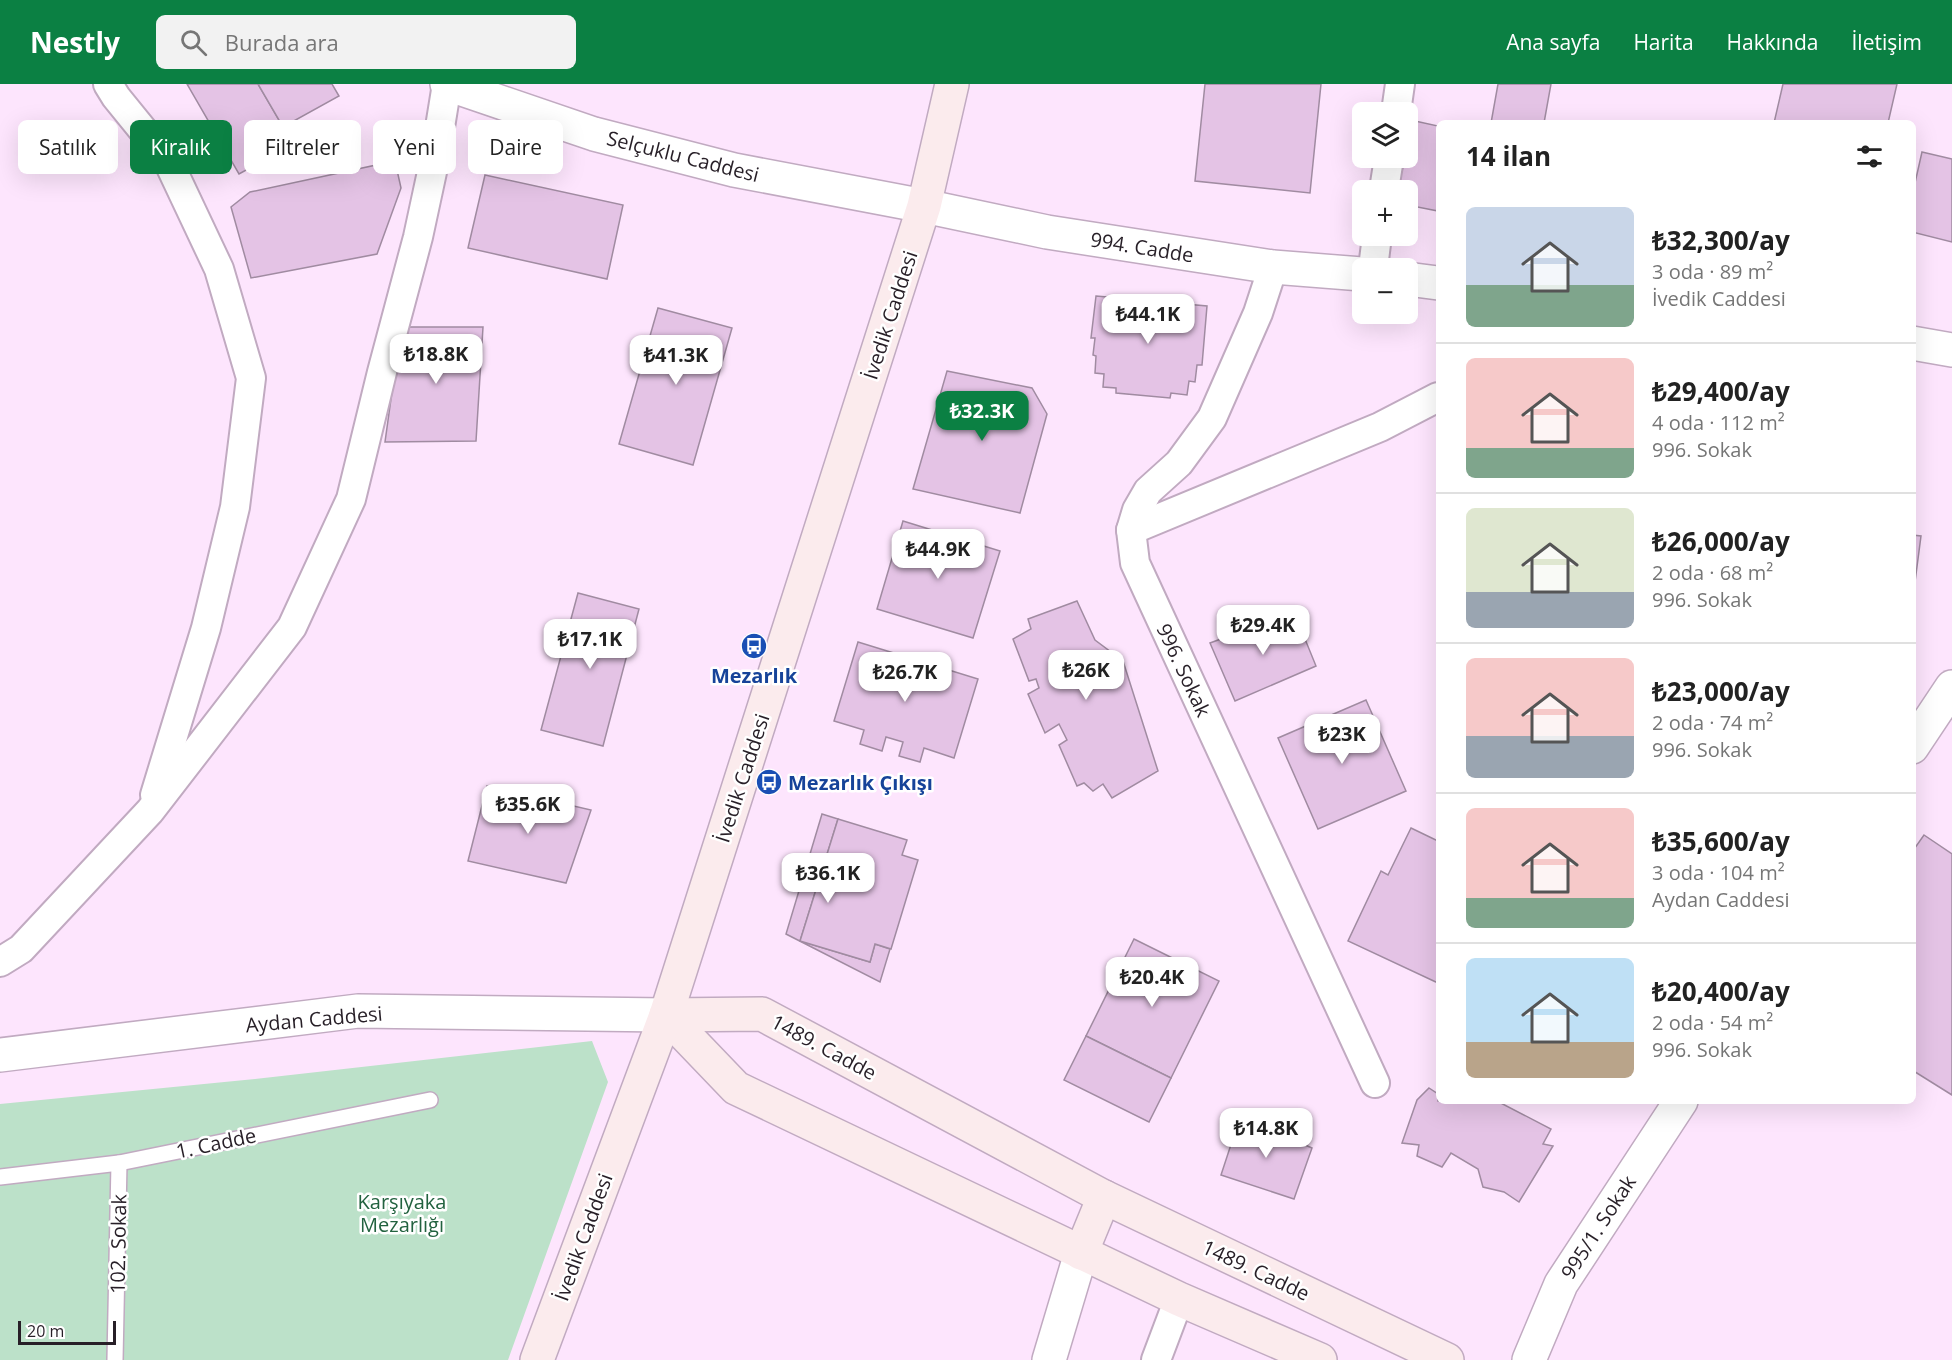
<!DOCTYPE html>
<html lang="tr">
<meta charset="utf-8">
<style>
:root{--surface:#fff;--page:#f2f2f2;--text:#222;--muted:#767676;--line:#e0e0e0;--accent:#0b8043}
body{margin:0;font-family:"Open Sans",sans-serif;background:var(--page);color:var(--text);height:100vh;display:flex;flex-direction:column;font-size:22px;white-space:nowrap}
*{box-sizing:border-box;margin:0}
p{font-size:20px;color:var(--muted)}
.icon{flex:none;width:33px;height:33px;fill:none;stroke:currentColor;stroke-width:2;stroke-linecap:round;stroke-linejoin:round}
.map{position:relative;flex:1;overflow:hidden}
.sheet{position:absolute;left:1436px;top:36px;width:480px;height:984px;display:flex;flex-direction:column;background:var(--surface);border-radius:9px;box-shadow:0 6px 24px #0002}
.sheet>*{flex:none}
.guide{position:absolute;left:18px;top:36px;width:570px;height:54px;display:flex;gap:12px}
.buttons{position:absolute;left:1352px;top:18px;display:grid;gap:12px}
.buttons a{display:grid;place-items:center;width:66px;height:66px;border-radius:9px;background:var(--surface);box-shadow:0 6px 24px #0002;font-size:30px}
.scale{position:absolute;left:18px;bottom:15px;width:98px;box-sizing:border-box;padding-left:6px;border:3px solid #271f27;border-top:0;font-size:16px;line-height:21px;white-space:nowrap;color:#271f27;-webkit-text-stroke:4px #fff;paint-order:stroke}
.price{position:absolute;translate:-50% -51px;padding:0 14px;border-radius:12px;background:#fff;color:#222;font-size:20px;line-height:39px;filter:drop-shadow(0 2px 3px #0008)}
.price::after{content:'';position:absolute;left:50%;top:36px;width:18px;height:14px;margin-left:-9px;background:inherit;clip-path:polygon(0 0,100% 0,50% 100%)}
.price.selected{background:var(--accent);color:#fff}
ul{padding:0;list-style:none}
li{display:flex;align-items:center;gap:18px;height:150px;padding:0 30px}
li+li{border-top:2px solid var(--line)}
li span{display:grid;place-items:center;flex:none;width:168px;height:120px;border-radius:9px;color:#555}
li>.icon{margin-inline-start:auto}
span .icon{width:72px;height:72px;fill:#fffc;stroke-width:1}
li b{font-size:26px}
h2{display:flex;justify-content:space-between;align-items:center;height:72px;padding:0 30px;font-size:26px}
.chip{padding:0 21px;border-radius:9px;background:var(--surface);box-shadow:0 6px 24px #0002;font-size:21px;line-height:54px}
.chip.selected{background:var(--accent);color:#fff}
header{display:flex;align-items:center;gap:36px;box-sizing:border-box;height:84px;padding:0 30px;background:var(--accent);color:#fff}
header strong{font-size:28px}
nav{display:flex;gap:33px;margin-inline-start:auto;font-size:21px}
.search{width:420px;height:54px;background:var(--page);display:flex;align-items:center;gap:15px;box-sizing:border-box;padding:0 21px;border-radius:9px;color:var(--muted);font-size:22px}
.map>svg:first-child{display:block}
.green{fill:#bce1c9}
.building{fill:#e4c3e5;stroke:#a08ba1;stroke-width:1.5}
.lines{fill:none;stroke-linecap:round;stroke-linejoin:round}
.service-casing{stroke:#c1aac1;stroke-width:18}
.minor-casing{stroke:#c1aac1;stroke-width:32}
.tertiary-casing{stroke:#c1aac1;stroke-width:36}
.secondary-casing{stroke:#c1aac1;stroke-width:36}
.service{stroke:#fff;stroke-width:15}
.minor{stroke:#fff;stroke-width:28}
.tertiary{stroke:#fff;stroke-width:33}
.secondary{stroke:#fbebed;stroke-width:33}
.labels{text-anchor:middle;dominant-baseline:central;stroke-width:5;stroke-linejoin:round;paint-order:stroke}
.street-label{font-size:20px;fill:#271f27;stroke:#fff}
.transit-label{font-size:20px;font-weight:bold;fill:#164399;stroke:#fff}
.park-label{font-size:20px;fill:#22623f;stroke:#fff}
</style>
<header>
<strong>Nestly</strong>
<div class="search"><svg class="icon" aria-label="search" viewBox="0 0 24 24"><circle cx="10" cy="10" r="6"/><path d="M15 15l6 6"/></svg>Burada ara</div>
<nav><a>Ana sayfa</a><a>Harita</a><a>Hakkında</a><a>İletişim</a></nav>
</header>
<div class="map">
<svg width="1952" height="1276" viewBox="0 0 1952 1276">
<rect width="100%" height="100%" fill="#fde5fd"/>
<path class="green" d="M592,957L608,998L508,1276H0V1020L255,995Z"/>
<g class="building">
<path d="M187,0H258L293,60L239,90Z"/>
<path d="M258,0H332L339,12L283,43Z"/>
<path d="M1205,0H1321L1310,109L1195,97Z"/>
<path d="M1498,0H1551L1544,39H1491Z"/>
<path d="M1783,0H1897L1888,39H1774Z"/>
<path d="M1415,37L1438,42V127L1407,121V106H1397Z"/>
<path d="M1922,68L1952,75V158L1912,148V112Z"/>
<path d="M395,77L401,104L377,170L251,194L231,123L250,108Z"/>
<path d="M485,91L623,121L607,195L468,164Z"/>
<path d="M1096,212L1207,222L1202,281H1197L1195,298L1189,297L1187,311L1171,309L1170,314L1116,309V304L1103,303L1104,290L1095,289L1096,272L1093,271L1095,254H1091Z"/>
<path d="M658,224L732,244L693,381L619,360Z"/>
<path d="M401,243H483L476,357L385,358Z"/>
<path d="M947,287L1032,304L1047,330L1020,429L913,405Z"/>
<path d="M903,437L1000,467L973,554L877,525Z"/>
<path d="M1912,451L1921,452L1912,521Z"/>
<path d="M578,509L639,525L603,662L541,646Z"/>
<path d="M1077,517L1095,556L1123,577L1158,687L1112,714L1103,700L1093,707L1084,699L1077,702L1059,661L1067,656L1059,640L1045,649L1028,610L1039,604L1036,595L1029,597L1013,555L1031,545L1028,535Z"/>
<path d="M1294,528L1316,582L1235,617L1210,559Z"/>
<path d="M858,558L978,595L954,674L924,664L920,678L899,672L903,658L886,653L882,667L860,660L864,646L834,637Z"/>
<path d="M1366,616L1406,707L1318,745L1278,654Z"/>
<path d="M487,702L591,726L566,799L468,777Z"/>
<path d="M822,730L838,735L800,857L870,878L875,860L890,865L880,898L786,850Z"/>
<path d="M838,735L907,756L902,771L918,776L891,865L875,860L870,878L800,857Z"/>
<path d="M1411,744L1438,757V899L1348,857L1381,787L1388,791Z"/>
<path d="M1924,751L1952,770V1011L1912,986V768Z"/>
<path d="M1134,855L1219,897L1171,994L1086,952Z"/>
<path d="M1086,952L1171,994L1149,1038L1064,996Z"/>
<path d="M1429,1004L1438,1010V1017H1497L1551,1045L1543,1060L1553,1062L1519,1118L1504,1108L1483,1103L1478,1085L1451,1069L1442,1083L1417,1072L1419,1061L1402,1059L1417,1016Z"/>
<path d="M1240,1033L1312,1064L1294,1115L1221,1091Z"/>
</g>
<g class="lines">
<g class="service-casing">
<g id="service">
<path d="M0,1093L119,1079L430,1016"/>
<path d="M115,1276L119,1079"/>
</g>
</g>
<g class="minor-casing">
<g id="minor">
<path d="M108,0L116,13L168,77L219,185L251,294L235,423L206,544L155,711"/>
<path d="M1396,28L1400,0"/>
<path d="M1384,106L1389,74"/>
<path d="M1273,183L1258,229L1212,334L1179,379L1148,407L1137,426L1131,446L1135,479L1375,999"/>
<path d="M1373,184L1377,152"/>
<path d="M1131,446L1380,343L1438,313"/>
<path d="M0,878L21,865L150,727L292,543L351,415L382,288L418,153L435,74L447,0"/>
<path d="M1156,1276L1179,1215"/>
</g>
</g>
<g class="tertiary-casing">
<g id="tertiary">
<path d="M447,0L594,50L734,86L924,122L1047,148L1273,183L1362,190"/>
<path d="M1407,195L1438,199"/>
<path d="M1912,259L1952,266"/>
<path d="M1912,663L1952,603"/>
<path d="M0,971L358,927L666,931"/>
<path d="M1049,1276L1081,1169"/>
<path d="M1529,1276L1561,1200L1681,1017"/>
</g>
</g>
<g class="secondary-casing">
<g id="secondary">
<path d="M666,931L762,930L1104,1113L1447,1276"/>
<path d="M666,931L736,1004L1179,1215L1320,1276"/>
<path d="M1081,1169L1104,1113"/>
<path d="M537,1276L666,931L924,122L952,0"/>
</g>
</g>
<use href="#service" class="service"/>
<use href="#minor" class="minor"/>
<use href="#tertiary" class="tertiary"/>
<use href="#secondary" class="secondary"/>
</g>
<defs>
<g id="bus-disc" transform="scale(1.35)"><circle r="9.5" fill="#1a4fb4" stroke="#fff"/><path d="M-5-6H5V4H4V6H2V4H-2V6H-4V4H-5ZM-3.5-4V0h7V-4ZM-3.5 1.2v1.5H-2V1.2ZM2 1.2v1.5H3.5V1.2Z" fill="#fff"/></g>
</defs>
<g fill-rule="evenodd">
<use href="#bus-disc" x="754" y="562"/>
<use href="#bus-disc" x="769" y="698"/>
</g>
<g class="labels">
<g class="street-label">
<text transform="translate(683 72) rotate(14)">Selçuklu Caddesi</text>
<text transform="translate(1142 163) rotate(9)">994. Cadde</text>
<text transform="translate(890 231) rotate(-72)">İvedik Caddesi</text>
<text transform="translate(1184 586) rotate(65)">996. Sokak</text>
<text transform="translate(742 694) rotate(-72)">İvedik Caddesi</text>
<text transform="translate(314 935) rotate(-5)">Aydan Caddesi</text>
<text transform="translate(824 963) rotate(28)">1489. Cadde</text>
<text transform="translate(216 1059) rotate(-12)">1. Cadde</text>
<text transform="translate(1598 1143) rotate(-57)">995/1. Sokak</text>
<text transform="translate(583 1153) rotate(-70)">İvedik Caddesi</text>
<text transform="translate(118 1160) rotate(-89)">102. Sokak</text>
<text transform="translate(1256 1186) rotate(25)">1489. Cadde</text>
</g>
<g class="transit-label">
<text x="754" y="591">Mezarlık</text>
<text x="788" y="698" text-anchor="start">Mezarlık Çıkışı</text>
</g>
<g class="park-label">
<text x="402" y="1117">Karşıyaka<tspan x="402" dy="23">Mezarlığı</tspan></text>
</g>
</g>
</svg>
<div class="buttons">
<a><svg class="icon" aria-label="layers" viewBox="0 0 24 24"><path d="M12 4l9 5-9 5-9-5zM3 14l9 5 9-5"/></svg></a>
<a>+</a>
<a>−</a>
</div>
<div class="scale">20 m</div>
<b class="price" style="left:1148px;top:261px">₺44.1K</b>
<b class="price" style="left:436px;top:301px">₺18.8K</b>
<b class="price" style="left:676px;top:302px">₺41.3K</b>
<b class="price selected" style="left:982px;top:358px">₺32.3K</b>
<b class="price" style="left:938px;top:496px">₺44.9K</b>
<b class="price" style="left:1263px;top:572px">₺29.4K</b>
<b class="price" style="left:590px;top:586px">₺17.1K</b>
<b class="price" style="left:1086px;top:617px">₺26K</b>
<b class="price" style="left:905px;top:619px">₺26.7K</b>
<b class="price" style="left:1342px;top:681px">₺23K</b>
<b class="price" style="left:528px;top:751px">₺35.6K</b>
<b class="price" style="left:828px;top:820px">₺36.1K</b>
<b class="price" style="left:1152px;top:924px">₺20.4K</b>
<b class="price" style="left:1266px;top:1075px">₺14.8K</b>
<div class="guide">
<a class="chip">Satılık</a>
<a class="chip selected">Kiralık</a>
<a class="chip">Filtreler</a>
<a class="chip">Yeni</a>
<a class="chip">Daire</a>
</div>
<section class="sheet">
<h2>14 ilan<svg class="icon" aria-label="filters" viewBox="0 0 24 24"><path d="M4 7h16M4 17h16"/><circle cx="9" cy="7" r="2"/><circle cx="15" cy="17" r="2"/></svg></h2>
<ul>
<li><span style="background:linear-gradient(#c9d6e8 65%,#7fa58c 0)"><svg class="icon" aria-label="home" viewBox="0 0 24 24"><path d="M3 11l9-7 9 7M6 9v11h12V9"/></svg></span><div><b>₺32,300/ay</b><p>3 oda · 89 m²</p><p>İvedik Caddesi</p></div></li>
<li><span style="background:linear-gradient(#f6c9c9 75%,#7fa58c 0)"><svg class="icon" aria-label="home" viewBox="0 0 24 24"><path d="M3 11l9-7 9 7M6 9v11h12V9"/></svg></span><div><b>₺29,400/ay</b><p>4 oda · 112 m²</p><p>996. Sokak</p></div></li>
<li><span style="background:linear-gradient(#dfe7d0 70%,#9aa5b1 0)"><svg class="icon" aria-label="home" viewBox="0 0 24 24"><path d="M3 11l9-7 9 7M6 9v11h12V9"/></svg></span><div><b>₺26,000/ay</b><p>2 oda · 68 m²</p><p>996. Sokak</p></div></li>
<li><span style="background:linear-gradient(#f6c9c9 65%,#9aa5b1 0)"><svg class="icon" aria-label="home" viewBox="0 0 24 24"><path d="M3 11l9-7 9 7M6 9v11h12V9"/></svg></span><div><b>₺23,000/ay</b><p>2 oda · 74 m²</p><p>996. Sokak</p></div></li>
<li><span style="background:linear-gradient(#f6c9c9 75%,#7fa58c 0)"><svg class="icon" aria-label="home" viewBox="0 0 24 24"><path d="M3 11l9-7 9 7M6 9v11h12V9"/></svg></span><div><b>₺35,600/ay</b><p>3 oda · 104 m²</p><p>Aydan Caddesi</p></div></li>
<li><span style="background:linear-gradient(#bfe0f5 70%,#b9a48a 0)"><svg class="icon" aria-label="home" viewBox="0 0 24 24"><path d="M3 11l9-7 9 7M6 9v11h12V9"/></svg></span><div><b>₺20,400/ay</b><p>2 oda · 54 m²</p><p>996. Sokak</p></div></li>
</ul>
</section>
</div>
